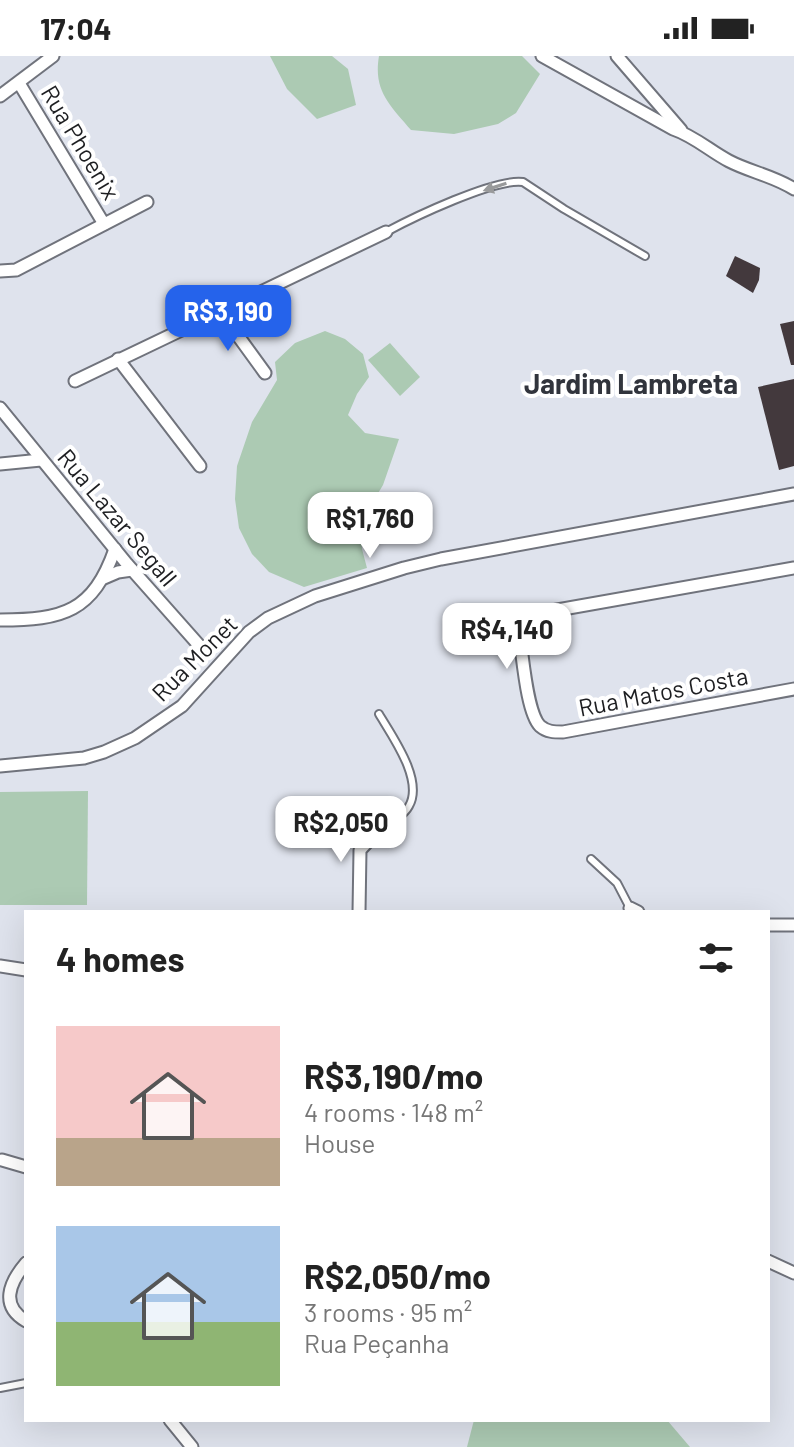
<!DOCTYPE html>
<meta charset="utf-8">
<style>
:root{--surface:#fff;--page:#f6f6f6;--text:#222;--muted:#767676;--accent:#2563eb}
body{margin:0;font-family:Barlow,sans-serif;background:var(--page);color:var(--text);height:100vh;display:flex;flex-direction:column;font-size:30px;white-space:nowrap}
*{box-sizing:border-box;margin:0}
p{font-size:26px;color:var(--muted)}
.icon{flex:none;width:44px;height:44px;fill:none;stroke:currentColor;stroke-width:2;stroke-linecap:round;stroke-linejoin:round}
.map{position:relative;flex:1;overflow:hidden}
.drawer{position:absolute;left:24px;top:854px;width:746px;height:512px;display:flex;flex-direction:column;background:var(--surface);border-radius:0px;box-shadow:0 8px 32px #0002}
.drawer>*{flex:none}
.price{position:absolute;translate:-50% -68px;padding:0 18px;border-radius:16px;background:#fff;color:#222;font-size:26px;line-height:52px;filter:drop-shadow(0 2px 4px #0008)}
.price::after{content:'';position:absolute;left:50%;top:48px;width:24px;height:18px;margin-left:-12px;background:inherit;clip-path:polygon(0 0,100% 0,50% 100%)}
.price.active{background:var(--accent);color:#fff}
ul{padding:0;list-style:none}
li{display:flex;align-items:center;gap:24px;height:200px;padding:0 32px}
li span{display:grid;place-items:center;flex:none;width:224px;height:160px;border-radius:0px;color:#555}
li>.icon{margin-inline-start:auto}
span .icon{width:96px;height:96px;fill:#fffc;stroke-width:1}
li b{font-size:34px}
h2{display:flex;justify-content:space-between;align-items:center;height:96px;padding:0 32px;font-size:34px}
.status{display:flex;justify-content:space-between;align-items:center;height:56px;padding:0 40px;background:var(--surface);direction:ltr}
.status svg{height:22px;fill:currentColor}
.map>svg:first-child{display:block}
.green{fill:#accab3}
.building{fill:#43393d}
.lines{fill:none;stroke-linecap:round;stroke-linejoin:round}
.lane-casing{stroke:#70737c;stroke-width:10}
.street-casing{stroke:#70737c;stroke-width:15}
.lane{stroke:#fff;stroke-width:6}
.street{stroke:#fff;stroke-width:11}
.oneway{fill:#999a9b}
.labels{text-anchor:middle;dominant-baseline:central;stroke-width:8;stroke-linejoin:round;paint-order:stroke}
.street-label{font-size:24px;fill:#1d1e21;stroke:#fff}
.quarter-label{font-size:28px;font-weight:bold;fill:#31343c;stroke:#fff}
</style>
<div class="status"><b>17:04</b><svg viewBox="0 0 49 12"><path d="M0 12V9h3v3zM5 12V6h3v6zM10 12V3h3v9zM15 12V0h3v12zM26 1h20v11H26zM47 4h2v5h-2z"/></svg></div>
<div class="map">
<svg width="794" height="1391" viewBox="0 0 794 1391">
<rect width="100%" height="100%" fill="#dfe3ed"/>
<g class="green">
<path d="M270,0H332L348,13L356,49L317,63L287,33Z"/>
<path d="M379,0H522L540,18L516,57L498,68L454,78L411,74C390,49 373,35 379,0Z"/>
<path d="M325,275L345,283L363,298L369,321L357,338L348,359L365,377L399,383L383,429L365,459L360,472L362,493L367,512L304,531L269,516L252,498L239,472L235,443L237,410L252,366L277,324L275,306L295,287Z"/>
<path d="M390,287L420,321L400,340L368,304Z"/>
<path d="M88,735L87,849H0V736Z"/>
<path d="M474,1364H667L690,1391H467Z"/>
</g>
<g class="building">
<path d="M735,200L760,212L759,224L753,237L726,220Z"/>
<path d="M794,265V309H791L780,268Z"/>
<path d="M794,323V410L779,414L758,331Z"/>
</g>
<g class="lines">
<g class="lane-casing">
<g id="lane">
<path d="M386,176C412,162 495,122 523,126L564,153L645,200"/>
<path d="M376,777C386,770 403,761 409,750C424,724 392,680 379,658"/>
<path d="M591,803L617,827L630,852"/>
<path d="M0,1332L26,1327"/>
</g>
</g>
<g class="street-casing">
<g id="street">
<path d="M542,0L673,73C694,80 710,95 729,105C750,116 774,120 794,133"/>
<path d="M617,0L681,74"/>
<path d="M19,27L104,168"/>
<path d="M0,40L53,0"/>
<path d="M0,215L16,214L147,146"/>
<path d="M220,255L265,317"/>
<path d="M118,303L200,410"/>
<path d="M75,325L386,176"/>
<path d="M0,352L127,508L205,596"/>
<path d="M0,408L41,404"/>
<path d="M794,512L546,556C532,562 522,568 520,584C523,603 527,657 540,670C547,676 554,676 563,676L794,633"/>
<path d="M104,522L118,516L132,514"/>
<path d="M0,564C63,564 93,556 115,493"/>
<path d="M0,710L84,702L104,696L135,682L182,650L249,576L268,562L315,540L404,512L441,503L794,438"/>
<path d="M630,852L638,856"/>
<path d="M359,856L360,794L375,778"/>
<path d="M768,869H794"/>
<path d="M0,910L26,914"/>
<path d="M2,1104L26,1111"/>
<path d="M768,1205L794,1217"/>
<path d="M26,1207C9,1227 0,1250 26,1265"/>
<path d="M170,1364L192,1391"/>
</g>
</g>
<use href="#lane" class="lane"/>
<use href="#street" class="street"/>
</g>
<defs><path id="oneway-solid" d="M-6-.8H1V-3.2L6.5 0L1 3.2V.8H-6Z" transform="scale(2)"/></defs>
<use class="oneway" href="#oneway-solid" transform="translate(495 131) rotate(162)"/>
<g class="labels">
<g class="street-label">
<text transform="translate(81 86) rotate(59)">Rua Phoenix</text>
<text transform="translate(118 461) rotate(50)">Rua Lazar Segall</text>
<text transform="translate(194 602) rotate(-45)">Rua Monet</text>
<text transform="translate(663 635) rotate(-11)">Rua Matos Costa</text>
</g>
<g class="quarter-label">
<text x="631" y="327">Jardim Lambreta</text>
</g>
</g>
</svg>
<b class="price active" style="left:228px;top:297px">R$3,190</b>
<b class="price" style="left:370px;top:504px">R$1,760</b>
<b class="price" style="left:507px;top:615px">R$4,140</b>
<b class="price" style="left:341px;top:808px">R$2,050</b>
<section class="drawer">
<h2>4 homes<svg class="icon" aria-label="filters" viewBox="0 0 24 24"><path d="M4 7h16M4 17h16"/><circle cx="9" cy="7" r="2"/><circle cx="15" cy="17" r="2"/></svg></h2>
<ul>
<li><span style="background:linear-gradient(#f6c9c9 70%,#b9a48a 0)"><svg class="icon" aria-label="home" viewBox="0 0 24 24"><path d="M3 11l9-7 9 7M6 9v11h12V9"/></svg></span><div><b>R$3,190/mo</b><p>4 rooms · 148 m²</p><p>House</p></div></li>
<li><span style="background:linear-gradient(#a9c7e8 60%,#8fb573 0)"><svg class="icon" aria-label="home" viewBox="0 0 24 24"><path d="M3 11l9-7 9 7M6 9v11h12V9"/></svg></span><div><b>R$2,050/mo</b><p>3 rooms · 95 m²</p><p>Rua Peçanha</p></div></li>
</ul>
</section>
</div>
